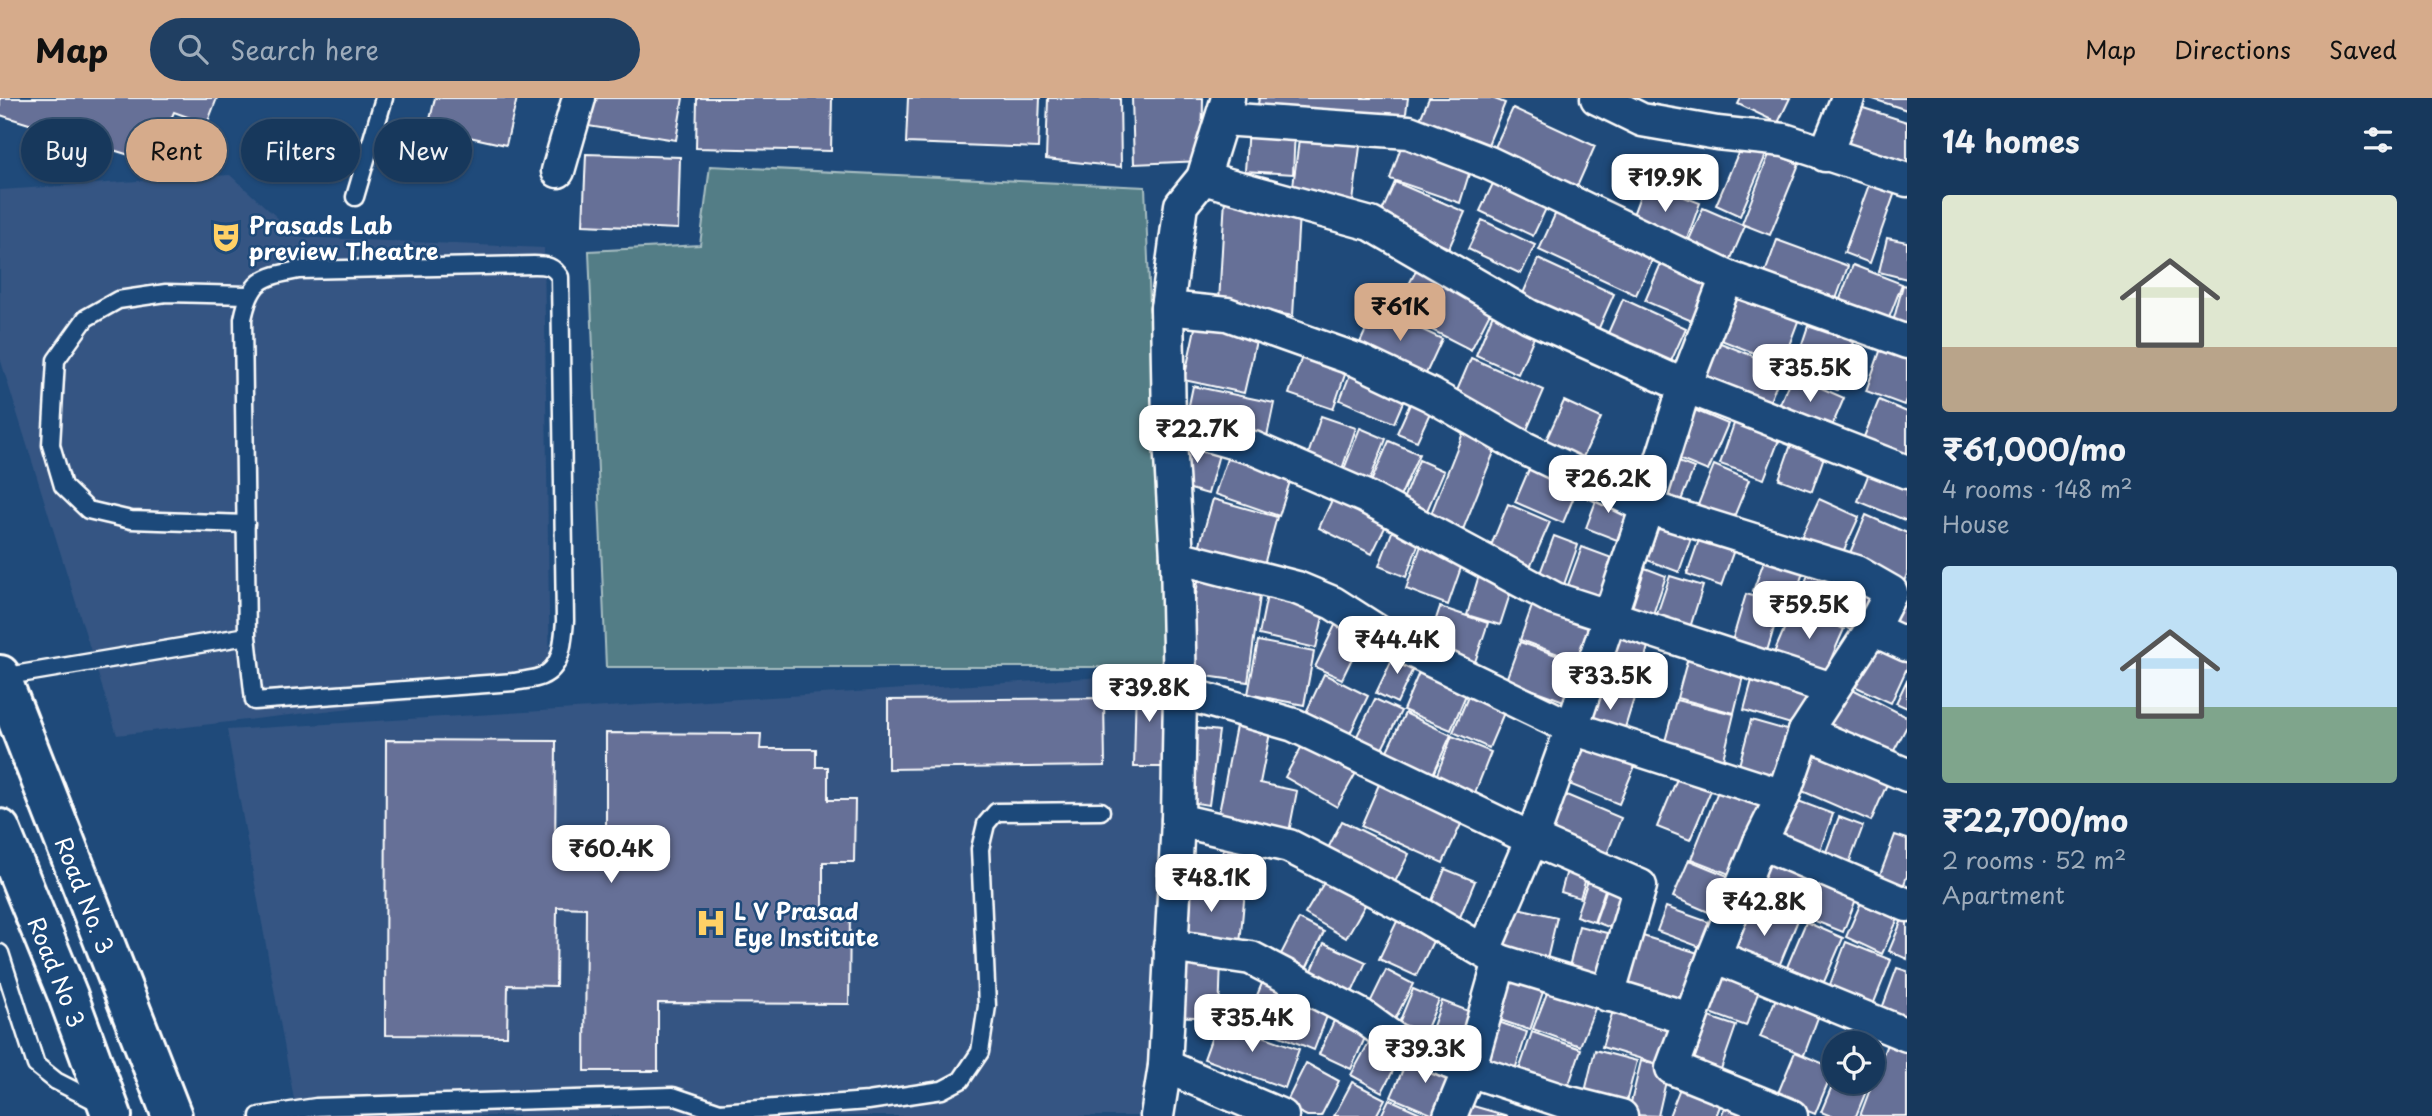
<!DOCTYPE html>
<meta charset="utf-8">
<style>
:root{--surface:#17385c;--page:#203f62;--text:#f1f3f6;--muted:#9eacbb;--line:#365272;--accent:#d6ab8b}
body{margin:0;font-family:"Playpen Sans",sans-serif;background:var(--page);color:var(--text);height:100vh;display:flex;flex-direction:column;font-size:26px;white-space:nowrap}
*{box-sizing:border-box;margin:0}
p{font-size:23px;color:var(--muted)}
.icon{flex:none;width:38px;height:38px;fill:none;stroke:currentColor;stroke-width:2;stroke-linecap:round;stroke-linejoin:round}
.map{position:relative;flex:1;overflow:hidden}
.drawer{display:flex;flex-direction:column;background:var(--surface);width:525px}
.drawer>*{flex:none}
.banner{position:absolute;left:21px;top:21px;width:665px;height:63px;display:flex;gap:14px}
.tools{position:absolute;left:1822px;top:933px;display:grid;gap:14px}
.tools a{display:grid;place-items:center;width:63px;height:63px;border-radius:50%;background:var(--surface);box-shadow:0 2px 5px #0004,0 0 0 2px var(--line);font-size:35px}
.price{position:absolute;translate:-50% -60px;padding:0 16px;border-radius:14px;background:#fff;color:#222;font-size:23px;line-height:46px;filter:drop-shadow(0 2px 4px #0008)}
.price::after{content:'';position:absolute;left:50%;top:42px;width:21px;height:16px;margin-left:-10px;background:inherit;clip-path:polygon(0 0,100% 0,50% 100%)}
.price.on{background:var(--accent);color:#111}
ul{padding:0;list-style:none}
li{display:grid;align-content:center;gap:14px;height:371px;padding:0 35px}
li span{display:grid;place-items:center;height:217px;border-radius:7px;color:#555}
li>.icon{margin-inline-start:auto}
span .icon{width:126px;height:126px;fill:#fffc;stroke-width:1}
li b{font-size:30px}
h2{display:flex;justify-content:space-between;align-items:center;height:84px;padding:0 35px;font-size:30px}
.chip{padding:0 24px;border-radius:32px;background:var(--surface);box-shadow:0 2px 5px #0004,0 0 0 2px var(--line);font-size:24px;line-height:63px}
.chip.on{background:var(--accent);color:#111}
header{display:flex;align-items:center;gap:42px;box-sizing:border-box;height:98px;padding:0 35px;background:var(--accent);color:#111}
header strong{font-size:33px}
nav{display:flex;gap:38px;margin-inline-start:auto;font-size:24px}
.search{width:490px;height:63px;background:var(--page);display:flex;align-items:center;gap:18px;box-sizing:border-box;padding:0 24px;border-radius:38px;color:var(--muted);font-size:26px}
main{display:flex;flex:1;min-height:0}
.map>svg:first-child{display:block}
.built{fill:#345583}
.green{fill:#527d86;stroke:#a8bec2;stroke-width:2}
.building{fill:#666f97;stroke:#fff;stroke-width:2}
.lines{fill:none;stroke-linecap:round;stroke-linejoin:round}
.lane-casing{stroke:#fff;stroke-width:21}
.street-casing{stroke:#fff;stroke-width:37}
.primary-casing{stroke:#fff;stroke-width:44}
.lane{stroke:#1f4a7a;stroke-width:16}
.street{stroke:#1f4a7a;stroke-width:32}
.primary{stroke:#1f4a7a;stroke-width:38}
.labels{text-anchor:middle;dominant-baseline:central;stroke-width:5;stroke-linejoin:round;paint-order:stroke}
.poi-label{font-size:23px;font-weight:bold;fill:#fff;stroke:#1f4a7a;text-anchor:start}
.street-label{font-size:23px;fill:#fff;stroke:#1f4a7a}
</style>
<header>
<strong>Map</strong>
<div class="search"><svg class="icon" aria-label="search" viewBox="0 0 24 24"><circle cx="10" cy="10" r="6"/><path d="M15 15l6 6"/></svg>Search here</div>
<nav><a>Map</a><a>Directions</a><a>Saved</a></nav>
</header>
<main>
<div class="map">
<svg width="1907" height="1018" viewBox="0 0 1907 1018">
<rect width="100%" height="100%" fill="#1f4a7a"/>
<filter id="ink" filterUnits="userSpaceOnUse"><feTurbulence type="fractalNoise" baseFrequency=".0143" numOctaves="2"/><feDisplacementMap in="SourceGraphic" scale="14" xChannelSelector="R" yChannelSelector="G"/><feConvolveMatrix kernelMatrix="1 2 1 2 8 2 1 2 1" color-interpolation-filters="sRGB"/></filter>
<g filter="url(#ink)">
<g class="built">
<path d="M230,77L299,139L544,150L550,587L117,637L0,260V92Z"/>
<path d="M1169,575L1154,1018H297L227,632Z"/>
</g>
<path class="green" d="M710,68L1145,89L1165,569H606L589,153L700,147Z"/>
<g class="building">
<path d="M0,0H217L207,26L174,14L152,64L0,17Z"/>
<path d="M435,0H517L506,47L428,30Z"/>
<path d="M593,0H683L676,42L588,28Z"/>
<path d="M697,0H832L831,53L696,50Z"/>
<path d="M908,0H1040L1038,50L906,45Z"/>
<path d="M1048,0H1120L1121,69L1046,61Z"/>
<path d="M1132,0H1203L1202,63L1134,66Z"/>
<path d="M1259,0H1408L1404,30L1257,13Z"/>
<path d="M1429,0H1492L1505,5L1485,54L1418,26Z"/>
<path d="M1741,0H1790L1778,25L1738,6Z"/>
<path d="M1870,0H1907V12Z"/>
<path d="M1854,7L1907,24V73L1839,51Z"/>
<path d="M1513,10L1595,48L1572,100L1489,62Z"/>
<path d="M1248,29L1295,32L1293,76L1245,73Z"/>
<path d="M1300,34L1361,41L1353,104L1292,96Z"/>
<path d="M1745,39L1769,50L1740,118L1716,107Z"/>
<path d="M1404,40L1473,63L1460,105L1390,81Z"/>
<path d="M1770,54L1799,66L1770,137L1742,126Z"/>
<path d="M586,56L680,59L678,131L583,127Z"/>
<path d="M1497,77L1550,102L1533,138L1480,113Z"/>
<path d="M1395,84L1465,114L1449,150L1379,120Z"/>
<path d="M1645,84L1700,105L1684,149L1629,128Z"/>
<path d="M1870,84L1895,94L1870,165L1844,155Z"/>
<path d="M1225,100L1299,115L1293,218L1219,204Z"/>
<path d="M1703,110L1745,128L1727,170L1685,151Z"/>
<path d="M1557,112L1654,158L1636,197L1539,152Z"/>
<path d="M1482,122L1535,147L1521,176L1468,151Z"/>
<path d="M1887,140L1907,144V181L1879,174Z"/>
<path d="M1777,142L1848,168L1832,212L1761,186Z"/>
<path d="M1538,161L1614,196L1595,239L1519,205Z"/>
<path d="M1662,163L1723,189L1706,229L1645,203Z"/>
<path d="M1419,167L1495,205L1471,252L1395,213Z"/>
<path d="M1853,167L1902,186L1884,233L1835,214Z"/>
<path d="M1903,187L1907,188V232L1890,235Z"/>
<path d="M1734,194L1800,218L1782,266L1716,240Z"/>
<path d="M1623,201L1686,230L1668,270L1605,242Z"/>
<path d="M1376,210L1442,241L1424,280L1358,249Z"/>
<path d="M1495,211L1538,230L1518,276L1476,257Z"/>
<path d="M1198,216L1259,230L1244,295L1184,282Z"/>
<path d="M1808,228L1854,244L1837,292L1792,276Z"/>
<path d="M1718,244L1783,270L1770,303L1705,278Z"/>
<path d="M1883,245L1907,254V298L1904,307L1866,293Z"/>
<path d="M1305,250L1349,265L1333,311L1289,296Z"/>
<path d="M1471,260L1544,292L1526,334L1453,302Z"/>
<path d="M1353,269L1408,292L1394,325L1340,302Z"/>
<path d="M1792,277L1844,300L1829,335L1777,313Z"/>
<path d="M1193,288L1274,305L1266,343L1185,326Z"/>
<path d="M1415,295L1435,304L1417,343L1397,335Z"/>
<path d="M1879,302L1907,314V366L1861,346Z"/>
<path d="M1564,303L1601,320L1579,368L1542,351Z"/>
<path d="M1685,308L1728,326L1708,373L1666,356Z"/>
<path d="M1321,318L1356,330L1341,374L1306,363Z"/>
<path d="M1735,323L1780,339L1764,381L1720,366Z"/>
<path d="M1360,330L1386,341L1367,389L1341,379Z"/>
<path d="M1465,330L1498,344L1460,439L1427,426Z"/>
<path d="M1794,338L1827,350L1812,393L1779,381Z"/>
<path d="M1186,339L1221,349L1208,396L1173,386Z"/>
<path d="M1389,343L1419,356L1397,406L1367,393Z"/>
<path d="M1231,349L1294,371L1279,418L1215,396Z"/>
<path d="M1671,361L1694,370L1676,415L1653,406Z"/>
<path d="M1419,362L1444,373L1423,422L1399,411Z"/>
<path d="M1533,362L1581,382L1563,425L1515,404Z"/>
<path d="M1873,365L1907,379V423L1858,403Z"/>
<path d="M1714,367L1749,382L1729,431L1694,417Z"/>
<path d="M1337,391L1391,417L1372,456L1319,430Z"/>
<path d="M1600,392L1631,404L1617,442L1586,430Z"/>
<path d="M1213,401L1277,419L1261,478L1196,460Z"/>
<path d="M1819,401L1859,419L1839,463L1799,444Z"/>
<path d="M1508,406L1550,424L1529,472L1488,455Z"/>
<path d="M1866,417L1907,435V476L1903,486L1847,462Z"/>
<path d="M1397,421L1424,431L1406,479L1379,468Z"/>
<path d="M1660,425L1692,437L1679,474L1647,462Z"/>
<path d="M1701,436L1735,449L1721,488L1687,476Z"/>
<path d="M1554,438L1578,447L1561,495L1536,486Z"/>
<path d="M1423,442L1465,458L1448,507L1406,491Z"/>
<path d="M1582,449L1620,463L1601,512L1564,498Z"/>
<path d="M1768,452L1806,466L1792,506L1753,493Z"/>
<path d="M1813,464L1852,480L1835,521L1797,505Z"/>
<path d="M1645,470L1666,478L1651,522L1630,516Z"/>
<path d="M1480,474L1514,484L1500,527L1467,517Z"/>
<path d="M1199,476L1262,484L1248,584L1185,575Z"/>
<path d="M1670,478L1703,488L1688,536L1654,525Z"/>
<path d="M1859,488L1878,499L1857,536L1839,525Z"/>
<path d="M1268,492L1326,505L1316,550L1259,537Z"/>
<path d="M1746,496L1781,506L1765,560L1730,550Z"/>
<path d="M1536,497L1605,522L1588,567L1520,542Z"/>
<path d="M1907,498V533L1892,525Z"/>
<path d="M1440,509L1488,525L1472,573L1424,557Z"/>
<path d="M1793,510L1844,531L1824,577L1774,555Z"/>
<path d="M1338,521L1365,534L1342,581L1315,569Z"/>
<path d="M1611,531L1650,540L1637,593L1599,583Z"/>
<path d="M1874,541L1907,556V570L1891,605L1852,587Z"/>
<path d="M1258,543L1314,554L1304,607L1248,596Z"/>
<path d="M1520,544L1586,568L1572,606L1506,582Z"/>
<path d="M1397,551L1418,560L1397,605L1376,595Z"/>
<path d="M1690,552L1746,566L1734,615L1677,600Z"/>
<path d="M1423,565L1471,585L1451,632L1403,612Z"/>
<path d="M1754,575L1811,591L1801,629L1744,612Z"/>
<path d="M1324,576L1368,598L1346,644L1302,623Z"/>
<path d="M1907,582V610L1896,605Z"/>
<path d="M1136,584H1164L1162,669H1134Z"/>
<path d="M1841,585L1907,619V628L1888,664L1819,629Z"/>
<path d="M1598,586L1635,597L1621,643L1585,632Z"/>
<path d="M1473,587L1509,603L1489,650L1453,634Z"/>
<path d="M1104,600L1105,668L888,671V602Z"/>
<path d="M1375,601L1401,613L1378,659L1353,646Z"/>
<path d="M1676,602L1734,616L1721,669L1662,655Z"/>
<path d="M1405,615L1451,637L1428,687L1381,665Z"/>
<path d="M1751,622L1797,635L1785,684L1738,671Z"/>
<path d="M1236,628L1270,635L1260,685L1297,693L1288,739L1217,725Z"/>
<path d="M1193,630L1219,633L1209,707L1184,703Z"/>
<path d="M606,635L761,636L760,651H816V669H828V702H855L854,764H823V812L850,813L849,906L658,905V973H585L586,810L557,809L556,888L508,887L507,938L385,937L386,642L556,643L555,762L592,763V736H606Z"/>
<path d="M1308,637L1361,666L1337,709L1285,679Z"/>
<path d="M1452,638L1491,654L1471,705L1432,689Z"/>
<path d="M1814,643L1891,677L1871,723L1793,689Z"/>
<path d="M1586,647L1635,668L1619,706L1569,686Z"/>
<path d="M1681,671L1714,685L1690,742L1657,729Z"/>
<path d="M1722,683L1772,703L1742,781L1691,761Z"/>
<path d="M1380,684L1463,722L1443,765L1361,728Z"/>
<path d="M1564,696L1621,720L1602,769L1545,745Z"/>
<path d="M1785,698L1833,716L1816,763L1768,744Z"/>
<path d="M1839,719L1863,728L1847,771L1823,762Z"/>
<path d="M1342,723L1409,756L1390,794L1323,760Z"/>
<path d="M1895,737L1907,741V778L1901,794L1877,785Z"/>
<path d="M1225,738L1258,743L1251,791L1218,786Z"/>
<path d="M1768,756L1816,774L1799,819L1751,802Z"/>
<path d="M1689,762L1740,783L1725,821L1673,799Z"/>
<path d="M1569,765L1589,771L1580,800L1561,794Z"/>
<path d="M1445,771L1475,783L1456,829L1426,817Z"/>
<path d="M1592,771L1610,777L1594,824L1576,818Z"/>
<path d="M1824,774L1861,789L1843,834L1805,819Z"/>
<path d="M1328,778L1368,802L1346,840L1305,816Z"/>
<path d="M1611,779L1630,786L1614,831L1595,824Z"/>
<path d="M1183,785L1245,792L1240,846L1178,839Z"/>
<path d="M1866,793L1903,810L1882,856L1846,839Z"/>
<path d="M1752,803L1798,822L1775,878L1730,859Z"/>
<path d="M1509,808L1557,819L1545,870L1497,859Z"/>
<path d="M1666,809L1717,827L1708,852L1657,833Z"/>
<path d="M1906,812L1907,813V861L1889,853Z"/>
<path d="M1399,819L1436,837L1416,878L1379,861Z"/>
<path d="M1299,821L1324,834L1305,873L1279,860Z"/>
<path d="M1806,824L1843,840L1824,884L1787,869Z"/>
<path d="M1579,828L1611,836L1602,877L1569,869Z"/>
<path d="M1633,835L1708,858L1693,908L1618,885Z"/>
<path d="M1846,844L1891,862L1871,912L1827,895Z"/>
<path d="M1324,845L1366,864L1350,899L1309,879Z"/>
<path d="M1173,859L1221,861L1219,920L1170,918Z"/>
<path d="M1721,869L1762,884L1746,928L1705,913Z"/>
<path d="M1897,870L1907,873V926L1880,916Z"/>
<path d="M1386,872L1413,886L1391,929L1365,915Z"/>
<path d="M1506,872L1546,885L1530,932L1491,919Z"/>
<path d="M1265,878L1332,905L1314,952L1246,924Z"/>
<path d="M1781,888L1823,906L1804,957L1760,939Z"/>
<path d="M1549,890L1596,908L1580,948L1533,931Z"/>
<path d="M1413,891L1439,902L1420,947L1394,937Z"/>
<path d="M1442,903L1479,917L1463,962L1426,948Z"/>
<path d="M1615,906L1680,925L1668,969L1602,949Z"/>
<path d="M1337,916L1369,931L1351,971L1319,956Z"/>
<path d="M1709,919L1736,928L1720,974L1693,965Z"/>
<path d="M1490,921L1527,934L1513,978L1475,966Z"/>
<path d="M1218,922L1299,951L1285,990L1204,961Z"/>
<path d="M1532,934L1581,951L1565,998L1516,981Z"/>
<path d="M1890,938L1907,944V1018H1860Z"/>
<path d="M1372,939L1402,956L1382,994L1351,977Z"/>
<path d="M1595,952L1637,963L1624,1012L1583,1002Z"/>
<path d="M1795,954L1834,970L1815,1016L1776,1000Z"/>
<path d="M1410,955L1463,978L1436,1018L1391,999Z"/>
<path d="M1641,963L1669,970L1658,1018L1628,1017Z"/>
<path d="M1306,965L1339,983L1321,1018H1307L1285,1007Z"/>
<path d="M1684,980L1725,996L1716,1018H1669Z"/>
<path d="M1834,983L1864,984L1869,986L1856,1018H1831L1821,1014Z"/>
<path d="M1352,984L1385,1001L1376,1018H1334Z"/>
<path d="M1729,999L1754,1018H1721Z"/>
<path d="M1389,1001L1427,1018H1381Z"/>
<path d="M1466,1006L1508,1018H1462Z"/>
</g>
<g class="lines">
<g class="lane-casing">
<g id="lane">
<path d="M355,99L384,0"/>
<path d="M246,426L131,422L88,412L63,388L51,347L56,262L86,220L118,202L166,195L248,197"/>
<path d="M2,579L247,538L243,221C251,182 261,179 299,172L534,167C547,167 553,168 560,179L565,523C563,542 563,569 542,578C534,582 522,582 514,584L254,603L247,538"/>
<path d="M0,855L36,967L56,983L101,1006"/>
<path d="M259,1018L316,1009L673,998L720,1014"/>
<path d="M714,1018L720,1014L868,1003L942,992L961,982L980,954L987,908L980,751L986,726L996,714L1101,713"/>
</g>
</g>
<g class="street-casing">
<g id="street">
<path d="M1597,0L1642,22L1717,35L1784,42L1907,82"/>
<path d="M1222,21L1409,34L1489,65L1727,179L1907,244"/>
<path d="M1825,57L1848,0"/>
<path d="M558,73L579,0"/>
<path d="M1203,80L1371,126L1529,218L1685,288L1907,374"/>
<path d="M1167,210L1227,216L1357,262L1431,297L1524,350L1647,409L1856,474L1891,494L1872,531L1805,634L1783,698L1760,744L1714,858L1672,970L1791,1018"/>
<path d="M1169,326L1253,350L1364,398L1555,501L1832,591"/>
<path d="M1177,459L1297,490L1333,505L1394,544L1572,630L1783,698"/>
<path d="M1872,531L1907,547"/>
<path d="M1180,594L1294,627L1532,741L1640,788L1608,897"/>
<path d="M1805,634L1907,677"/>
<path d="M1178,722L1289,748L1419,815L1500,863L1690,921"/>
<path d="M1760,744L1907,807"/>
<path d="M1170,848L1251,860L1362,918L1395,942L1469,972L1566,1004L1621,1018"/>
<path d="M1484,852L1532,741L1572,630L1647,409L1685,288L1727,179"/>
<path d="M1714,858L1907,937"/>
<path d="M1165,968L1282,1018"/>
<path d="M1157,1018L1165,968L1178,722L1180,594L1177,459L1169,326L1167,210L1181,107L1203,80L1228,0"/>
<path d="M1450,1018L1469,972L1500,863"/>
</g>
</g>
<g class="primary-casing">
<g id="primary">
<path id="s1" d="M0,577L172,1018"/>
<path id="s2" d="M0,731L68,898L112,1018"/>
</g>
</g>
<use href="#lane" class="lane"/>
<use href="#street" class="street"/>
<use href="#primary" class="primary"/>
</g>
</g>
<defs>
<g id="theatre-bare" transform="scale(2.415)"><path d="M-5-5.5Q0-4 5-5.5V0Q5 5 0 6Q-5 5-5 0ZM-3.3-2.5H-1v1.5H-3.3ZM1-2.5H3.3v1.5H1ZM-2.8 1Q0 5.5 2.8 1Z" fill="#ffd166" stroke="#1f4a7a" stroke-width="2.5" paint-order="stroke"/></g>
<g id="hospital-bare" transform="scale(2.415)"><path d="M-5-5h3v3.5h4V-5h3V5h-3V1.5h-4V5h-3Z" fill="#ffd166" stroke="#1f4a7a" stroke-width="2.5" paint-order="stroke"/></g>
</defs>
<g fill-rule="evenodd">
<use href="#theatre-bare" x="226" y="139"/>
<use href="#hospital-bare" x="711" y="825"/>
</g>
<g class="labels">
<g class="poi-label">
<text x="249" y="126">Prasads Lab<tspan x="249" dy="26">preview Theatre</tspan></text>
<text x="734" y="812">L V Prasad<tspan x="734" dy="26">Eye Institute</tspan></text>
</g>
<g class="street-label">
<text stroke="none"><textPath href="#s1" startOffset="236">Road No. 3</textPath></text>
<text stroke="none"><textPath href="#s2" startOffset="154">Road No 3</textPath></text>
</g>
</g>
</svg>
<div class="tools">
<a><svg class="icon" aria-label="locate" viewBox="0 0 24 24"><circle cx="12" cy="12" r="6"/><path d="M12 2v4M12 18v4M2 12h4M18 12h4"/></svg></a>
</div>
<b class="price" style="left:1665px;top:116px">₹19.9K</b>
<b class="price on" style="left:1400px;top:245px">₹61K</b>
<b class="price" style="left:1810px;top:306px">₹35.5K</b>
<b class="price" style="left:1197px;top:367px">₹22.7K</b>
<b class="price" style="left:1608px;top:417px">₹26.2K</b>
<b class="price" style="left:1809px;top:543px">₹59.5K</b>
<b class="price" style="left:1397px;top:578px">₹44.4K</b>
<b class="price" style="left:1610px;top:614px">₹33.5K</b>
<b class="price" style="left:1149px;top:626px">₹39.8K</b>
<b class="price" style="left:611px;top:787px">₹60.4K</b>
<b class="price" style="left:1211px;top:816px">₹48.1K</b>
<b class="price" style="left:1764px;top:840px">₹42.8K</b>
<b class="price" style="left:1252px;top:956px">₹35.4K</b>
<b class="price" style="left:1425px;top:987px">₹39.3K</b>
<div class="banner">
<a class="chip">Buy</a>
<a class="chip on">Rent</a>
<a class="chip">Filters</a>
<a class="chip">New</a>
</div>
</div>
<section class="drawer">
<h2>14 homes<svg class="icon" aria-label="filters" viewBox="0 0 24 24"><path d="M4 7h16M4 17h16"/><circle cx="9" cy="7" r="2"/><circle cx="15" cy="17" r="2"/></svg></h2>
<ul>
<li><span style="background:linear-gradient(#dfe7d0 70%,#b9a48a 0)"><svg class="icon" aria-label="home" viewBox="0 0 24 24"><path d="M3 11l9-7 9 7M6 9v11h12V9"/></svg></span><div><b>₹61,000/mo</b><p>4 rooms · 148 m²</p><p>House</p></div></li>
<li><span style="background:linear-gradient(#bfe0f5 65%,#7fa58c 0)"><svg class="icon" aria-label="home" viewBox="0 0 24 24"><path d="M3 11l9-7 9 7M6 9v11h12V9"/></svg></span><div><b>₹22,700/mo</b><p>2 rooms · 52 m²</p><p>Apartment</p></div></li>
</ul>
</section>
</main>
